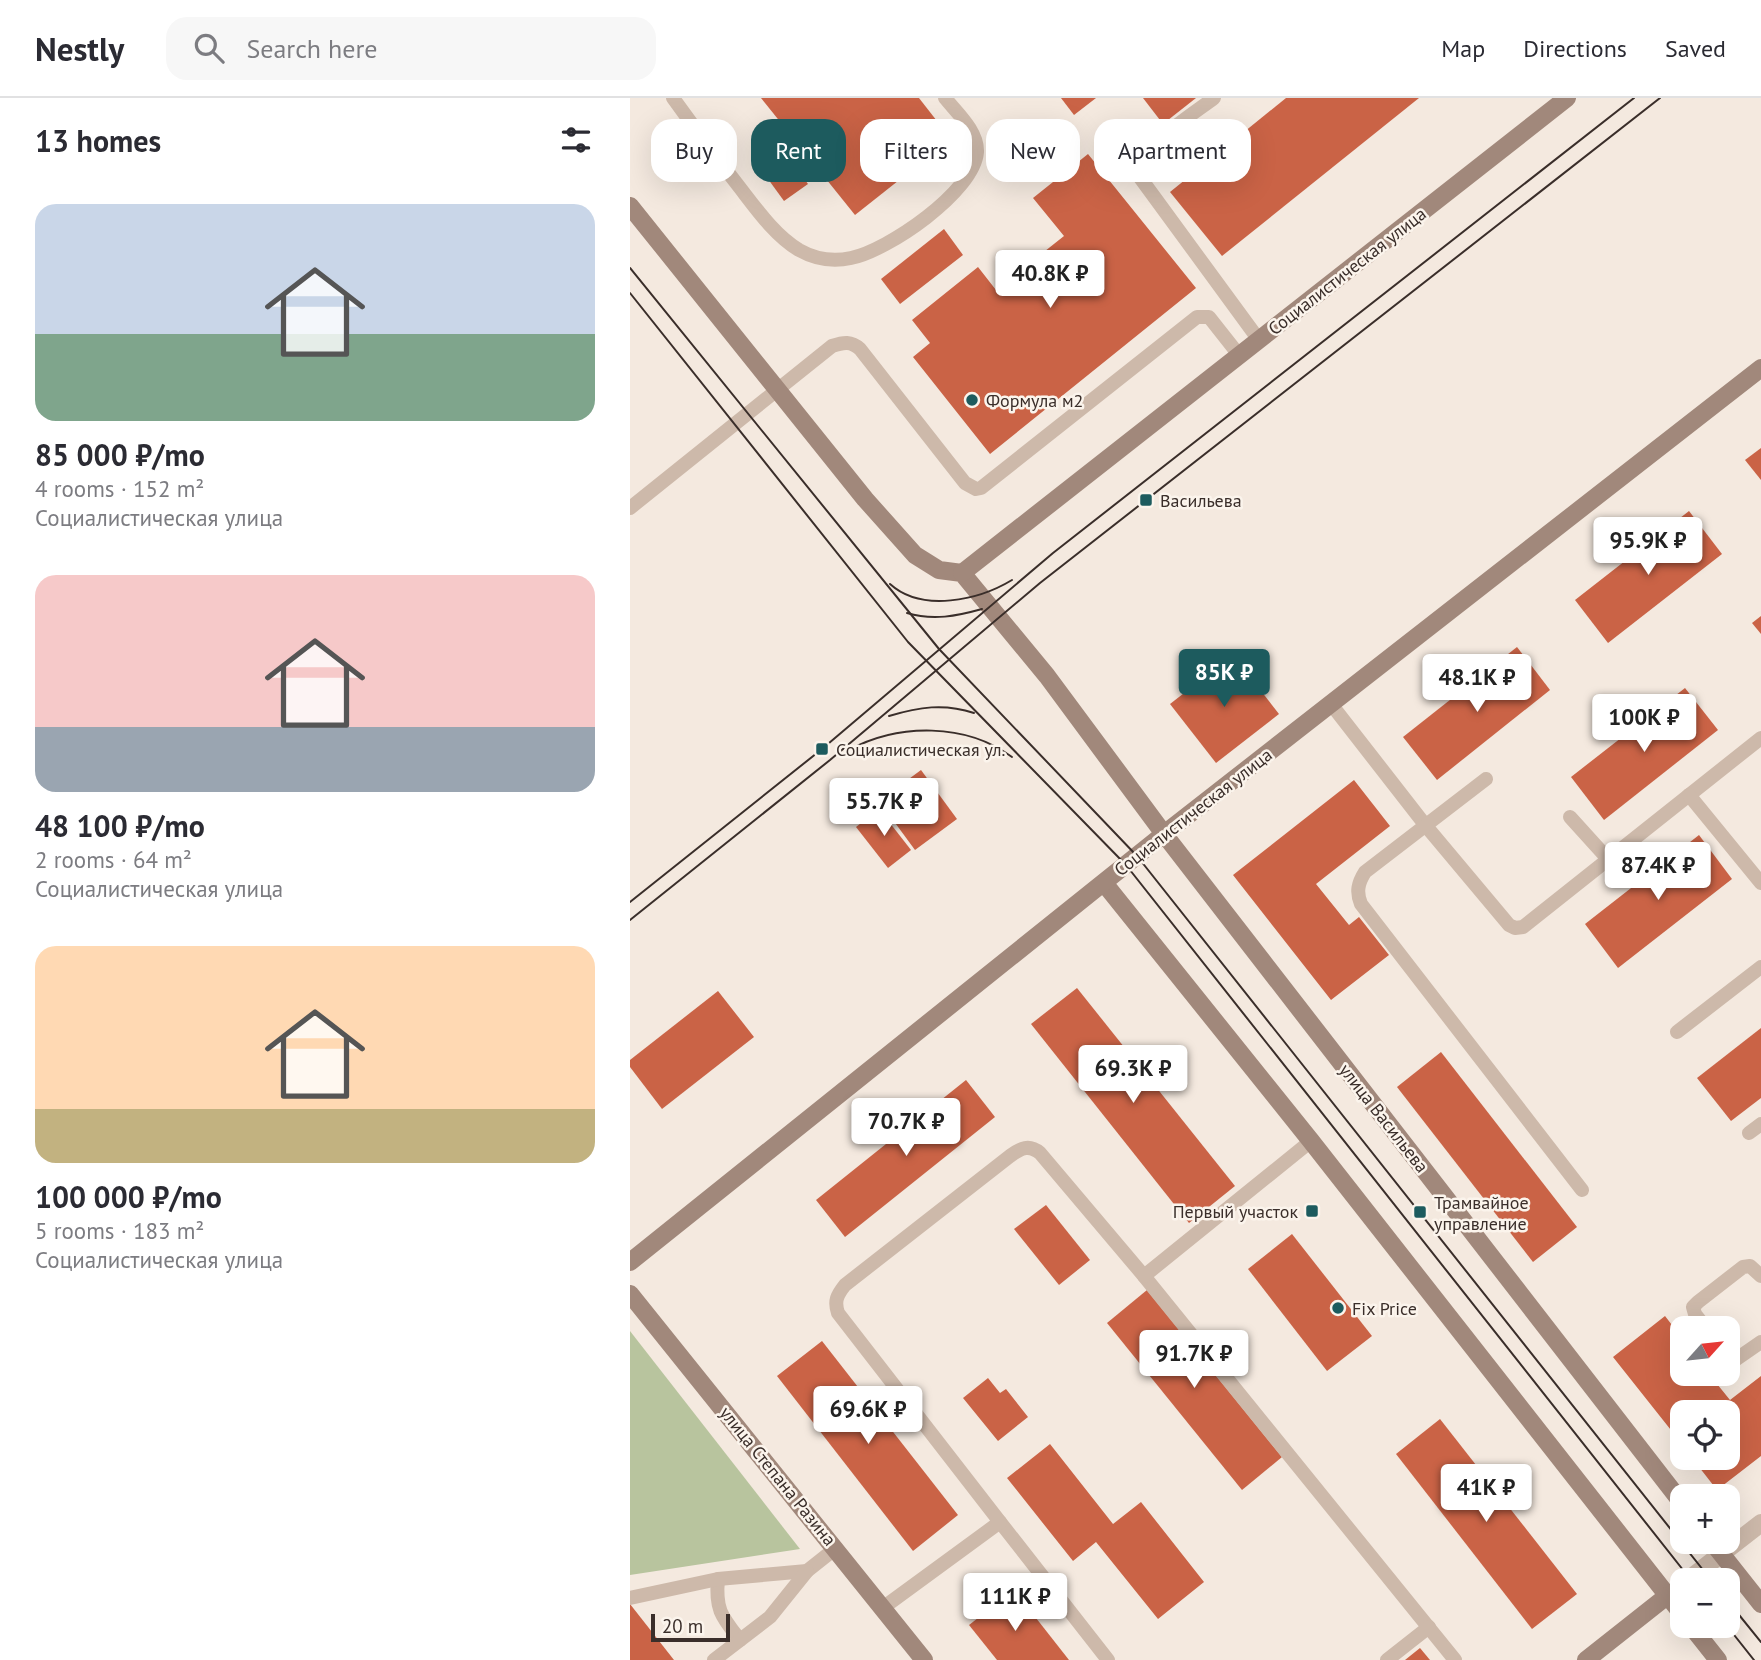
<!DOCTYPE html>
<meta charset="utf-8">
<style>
:root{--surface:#fff;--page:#f7f7f7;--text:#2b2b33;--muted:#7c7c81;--line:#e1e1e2;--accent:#1d5b5e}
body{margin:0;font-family:"PT Sans",sans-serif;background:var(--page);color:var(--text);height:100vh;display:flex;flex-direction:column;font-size:26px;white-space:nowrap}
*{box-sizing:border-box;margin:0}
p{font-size:23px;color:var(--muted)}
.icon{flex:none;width:38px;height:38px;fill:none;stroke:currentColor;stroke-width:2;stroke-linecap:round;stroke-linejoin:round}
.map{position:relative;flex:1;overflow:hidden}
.sheet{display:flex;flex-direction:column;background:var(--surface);width:630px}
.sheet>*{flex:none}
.guide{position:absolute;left:21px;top:21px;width:665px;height:63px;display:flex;gap:14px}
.needle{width:46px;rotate:63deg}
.fabs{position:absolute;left:1040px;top:1218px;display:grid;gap:14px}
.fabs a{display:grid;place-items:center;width:70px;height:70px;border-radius:14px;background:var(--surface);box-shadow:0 7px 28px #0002;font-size:35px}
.scale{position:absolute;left:21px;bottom:18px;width:79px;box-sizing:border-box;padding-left:7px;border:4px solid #3a2e2a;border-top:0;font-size:19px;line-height:24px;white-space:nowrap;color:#3a2e2a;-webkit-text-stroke:5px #fbf4ec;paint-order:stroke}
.price{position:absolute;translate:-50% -60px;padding:0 16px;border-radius:7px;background:#fff;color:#222;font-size:23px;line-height:46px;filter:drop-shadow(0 2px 4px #0008)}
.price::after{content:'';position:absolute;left:50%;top:42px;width:21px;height:16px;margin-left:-10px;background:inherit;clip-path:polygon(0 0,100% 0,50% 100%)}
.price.active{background:var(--accent);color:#fff}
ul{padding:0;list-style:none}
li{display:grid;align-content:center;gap:14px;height:371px;padding:0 35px}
li span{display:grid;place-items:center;height:217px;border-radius:21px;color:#555}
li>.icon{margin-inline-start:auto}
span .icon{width:126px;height:126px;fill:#fffc;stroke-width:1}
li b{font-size:30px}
h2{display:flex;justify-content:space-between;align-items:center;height:84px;padding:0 35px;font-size:30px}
.tag{padding:0 24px;border-radius:21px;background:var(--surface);box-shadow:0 7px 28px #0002;font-size:24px;line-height:63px}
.tag.active{background:var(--accent);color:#fff}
header{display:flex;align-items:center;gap:42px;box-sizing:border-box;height:98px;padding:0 35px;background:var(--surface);border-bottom:2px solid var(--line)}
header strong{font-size:33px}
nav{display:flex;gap:38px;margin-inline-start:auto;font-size:24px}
.search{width:490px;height:63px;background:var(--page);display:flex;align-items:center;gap:18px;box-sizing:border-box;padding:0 24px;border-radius:21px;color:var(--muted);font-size:26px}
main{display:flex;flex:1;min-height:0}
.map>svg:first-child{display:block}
.green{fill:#b8c49e}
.building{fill:#ca6346}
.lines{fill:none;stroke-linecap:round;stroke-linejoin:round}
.lane{stroke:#cdb9aa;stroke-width:14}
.street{stroke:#cdb9aa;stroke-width:18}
.secondary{stroke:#a1887b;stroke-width:18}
.tram{stroke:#3a2e2a;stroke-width:2}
.poi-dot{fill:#1d5b5e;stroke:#fbf4ec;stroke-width:2.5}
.labels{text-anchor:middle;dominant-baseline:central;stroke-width:5;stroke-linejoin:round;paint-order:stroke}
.street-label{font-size:18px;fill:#3a2e2a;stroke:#fbf4ec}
.poi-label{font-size:18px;fill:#3a2e2a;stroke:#fbf4ec;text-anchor:start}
</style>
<header>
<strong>Nestly</strong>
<div class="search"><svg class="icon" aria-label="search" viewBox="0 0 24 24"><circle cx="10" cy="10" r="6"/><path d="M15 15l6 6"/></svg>Search here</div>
<nav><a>Map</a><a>Directions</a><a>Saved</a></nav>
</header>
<main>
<section class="sheet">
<h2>13 homes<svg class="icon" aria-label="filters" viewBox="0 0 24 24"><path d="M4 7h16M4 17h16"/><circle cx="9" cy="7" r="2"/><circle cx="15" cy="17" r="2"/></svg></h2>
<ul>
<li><span style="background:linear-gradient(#c9d6e8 60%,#7fa58c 0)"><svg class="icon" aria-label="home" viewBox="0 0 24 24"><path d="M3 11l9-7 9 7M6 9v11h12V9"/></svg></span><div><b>85 000 ₽/mo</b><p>4 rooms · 152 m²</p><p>Социалистическая улица</p></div></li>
<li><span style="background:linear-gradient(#f6c9c9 70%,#9aa5b1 0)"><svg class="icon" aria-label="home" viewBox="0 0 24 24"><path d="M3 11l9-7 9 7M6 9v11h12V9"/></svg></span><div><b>48 100 ₽/mo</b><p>2 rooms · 64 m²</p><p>Социалистическая улица</p></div></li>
<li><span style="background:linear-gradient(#ffd9b3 75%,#c2b280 0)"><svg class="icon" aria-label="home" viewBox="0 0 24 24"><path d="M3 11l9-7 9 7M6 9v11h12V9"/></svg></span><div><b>100 000 ₽/mo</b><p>5 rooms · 183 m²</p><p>Социалистическая улица</p></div></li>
</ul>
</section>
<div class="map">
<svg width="1131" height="1562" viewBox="0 0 1131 1562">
<rect width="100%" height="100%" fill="#f4e9df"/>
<path class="green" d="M0,1233L170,1451L0,1477Z"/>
<g class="building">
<path d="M131,0H289L321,41L225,117Z"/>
<path d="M431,0H466L444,17Z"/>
<path d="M513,0H566L533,26Z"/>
<path d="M656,0H789L592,158L540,94Z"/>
<path d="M151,49L178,86L154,103L127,66Z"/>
<path d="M458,56L566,190L360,356L283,259L300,245L282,222L348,169L366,192L434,138L403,100Z"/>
<path d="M314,131L333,157L270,206L251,181Z"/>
<path d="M1131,350V382L1115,362Z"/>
<path d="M1059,413L1092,456L978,545L945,502Z"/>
<path d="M1131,518V536L1122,525Z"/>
<path d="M887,549L920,592L807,682L773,639Z"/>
<path d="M603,557L649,616L586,665L540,606Z"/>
<path d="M1055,590L1088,632L974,722L941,679Z"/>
<path d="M291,672L327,721L285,752L249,703Z"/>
<path d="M724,682L760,728L686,786L719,827L729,819L759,857L701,902L603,777Z"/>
<path d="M249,711L281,752L258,770L226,729Z"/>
<path d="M1069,737L1102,781L988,870L955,826Z"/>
<path d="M447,890L605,1088L559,1125L401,926Z"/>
<path d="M88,893L124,939L32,1011L0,969V962Z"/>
<path d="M1131,930V1000L1101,1023L1067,980Z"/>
<path d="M811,954L947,1129L903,1164L767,989Z"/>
<path d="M336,982L365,1019L215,1139L186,1102Z"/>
<path d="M416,1107L460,1162L429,1187L384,1131Z"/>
<path d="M662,1136L742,1238L697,1273L618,1171Z"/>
<path d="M517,1192L652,1359L612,1392L477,1225Z"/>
<path d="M1035,1218L1052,1240V1276H1079L1100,1302L1131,1278V1358L1087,1392L1062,1360H1097V1314H1052V1346L983,1259Z"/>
<path d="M192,1243L328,1417L283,1453L147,1278Z"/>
<path d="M358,1280L370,1295L376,1291L398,1319L368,1343L333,1300Z"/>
<path d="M810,1321L947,1496L902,1531L766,1356Z"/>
<path d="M420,1346L483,1426L511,1404L574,1484L528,1521L466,1444L443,1463L377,1380Z"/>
<path d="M384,1492L439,1562H367L339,1527Z"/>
<path d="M0,1506L44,1562H0Z"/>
<path d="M790,1550L800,1562H775Z"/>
</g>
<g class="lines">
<g class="lane">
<path d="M43,0C64,29 85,58 107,86C125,109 144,137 169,152C185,161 203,164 221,160C257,153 344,94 347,54C348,33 327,15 315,0"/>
<path d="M584,0C566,14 506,52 506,74L629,242"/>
<path d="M0,410L202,248C214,244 221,243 230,251L335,385L346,391L351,390L567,219H579L609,257"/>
<path d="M701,606L796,728L879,827L885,830L893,829L1131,640"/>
<path d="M856,681L735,774C728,785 726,794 731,806L952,1092"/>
<path d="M1059,697L1131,785"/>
<path d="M940,719L978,761"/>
<path d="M1047,934L1131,869"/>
<path d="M1119,1035L1131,1026"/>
<path d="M514,1178L825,1562"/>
<path d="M1076,1230L1065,1216L1063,1209L1068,1204L1113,1169L1120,1168L1131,1178"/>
<path d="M1097,1257L1105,1262L1131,1244"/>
<path d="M370,1424L478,1562"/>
<path d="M88,1481C85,1512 92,1519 110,1542"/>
<path d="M0,1500L88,1481L177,1473L206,1450"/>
<path d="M254,1509L370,1424L208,1215C204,1203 207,1197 215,1187L380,1058C391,1050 399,1046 410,1055L514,1178L681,1043"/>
<path d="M84,1562L140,1519L177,1473"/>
<path d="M757,1562L799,1529"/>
</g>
<path class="street" d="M1058,1482L1131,1425"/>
<g class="secondary">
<path d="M0,108L235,401L285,457L309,472L332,475L417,578L534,736L1052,1405"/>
<path d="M332,475L937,0"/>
<path d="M474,785L681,1043L1052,1516"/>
<path d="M0,1164L534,736L1131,270"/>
<path d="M0,1196L294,1562"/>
<path d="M1082,1444L1131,1506"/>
<path d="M1061,1528L1088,1562"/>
<path d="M956,1562L1037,1498"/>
</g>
<g class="tram">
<path d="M0,170L309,551L507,758L1081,1482"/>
<path d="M0,195L278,544L496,767L1061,1482"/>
<path d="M260,486C292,515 349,502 382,482"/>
<path d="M277,515C303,523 327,518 352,511"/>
<path d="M259,618C289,609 314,605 344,615"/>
<path d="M219,652C269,625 336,625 382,659"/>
<path d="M0,804L192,651L423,455L1004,0"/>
<path d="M0,822L200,662L410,485L1030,0"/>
<path d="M1097,1502L1131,1544"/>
<path d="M1097,1528L1124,1562"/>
</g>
</g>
<g class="poi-dot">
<circle cx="342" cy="302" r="7"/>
<rect x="509" y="395" width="14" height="14" rx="3.5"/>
<rect x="185" y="644" width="14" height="14" rx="3.5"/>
<rect x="675" y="1106" width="14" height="14" rx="3.5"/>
<rect x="783" y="1107" width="14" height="14" rx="3.5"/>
<circle cx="708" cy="1210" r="7"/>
</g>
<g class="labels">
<g class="street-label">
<text transform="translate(717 173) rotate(-38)">Социалистическая улица</text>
<text transform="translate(563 714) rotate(-38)">Социалистическая улица</text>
<text transform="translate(754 1020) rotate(52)">улица Васильева</text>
<text transform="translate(148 1378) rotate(51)">улица Степана Разина</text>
</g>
<g class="poi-label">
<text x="356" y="302">Формула м2</text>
<text x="530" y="402">Васильева</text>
<text x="206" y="651">Социалистическая ул.</text>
<text x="804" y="1104">Трамвайное<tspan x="804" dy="21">управление</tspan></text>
<text x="668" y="1113" text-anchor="end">Первый участок</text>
<text x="722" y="1210">Fix Price</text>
</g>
</g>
</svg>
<div class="fabs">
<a><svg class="needle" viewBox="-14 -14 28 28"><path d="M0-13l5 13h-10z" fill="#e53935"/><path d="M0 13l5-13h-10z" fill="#7c7c81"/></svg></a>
<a><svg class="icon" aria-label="locate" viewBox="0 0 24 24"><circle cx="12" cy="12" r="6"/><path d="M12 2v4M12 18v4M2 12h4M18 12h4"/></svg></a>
<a>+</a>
<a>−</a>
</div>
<div class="scale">20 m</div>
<b class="price" style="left:420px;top:212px">40.8K ₽</b>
<b class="price" style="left:1018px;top:479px">95.9K ₽</b>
<b class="price active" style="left:594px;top:611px">85K ₽</b>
<b class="price" style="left:847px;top:616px">48.1K ₽</b>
<b class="price" style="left:1014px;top:656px">100K ₽</b>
<b class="price" style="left:254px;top:740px">55.7K ₽</b>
<b class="price" style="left:1028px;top:804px">87.4K ₽</b>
<b class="price" style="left:503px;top:1007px">69.3K ₽</b>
<b class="price" style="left:276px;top:1060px">70.7K ₽</b>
<b class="price" style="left:564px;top:1292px">91.7K ₽</b>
<b class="price" style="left:238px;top:1348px">69.6K ₽</b>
<b class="price" style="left:856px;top:1426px">41K ₽</b>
<b class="price" style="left:385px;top:1535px">111K ₽</b>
<div class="guide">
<a class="tag">Buy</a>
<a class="tag active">Rent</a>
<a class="tag">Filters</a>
<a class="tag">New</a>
<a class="tag">Apartment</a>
</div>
</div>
</main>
